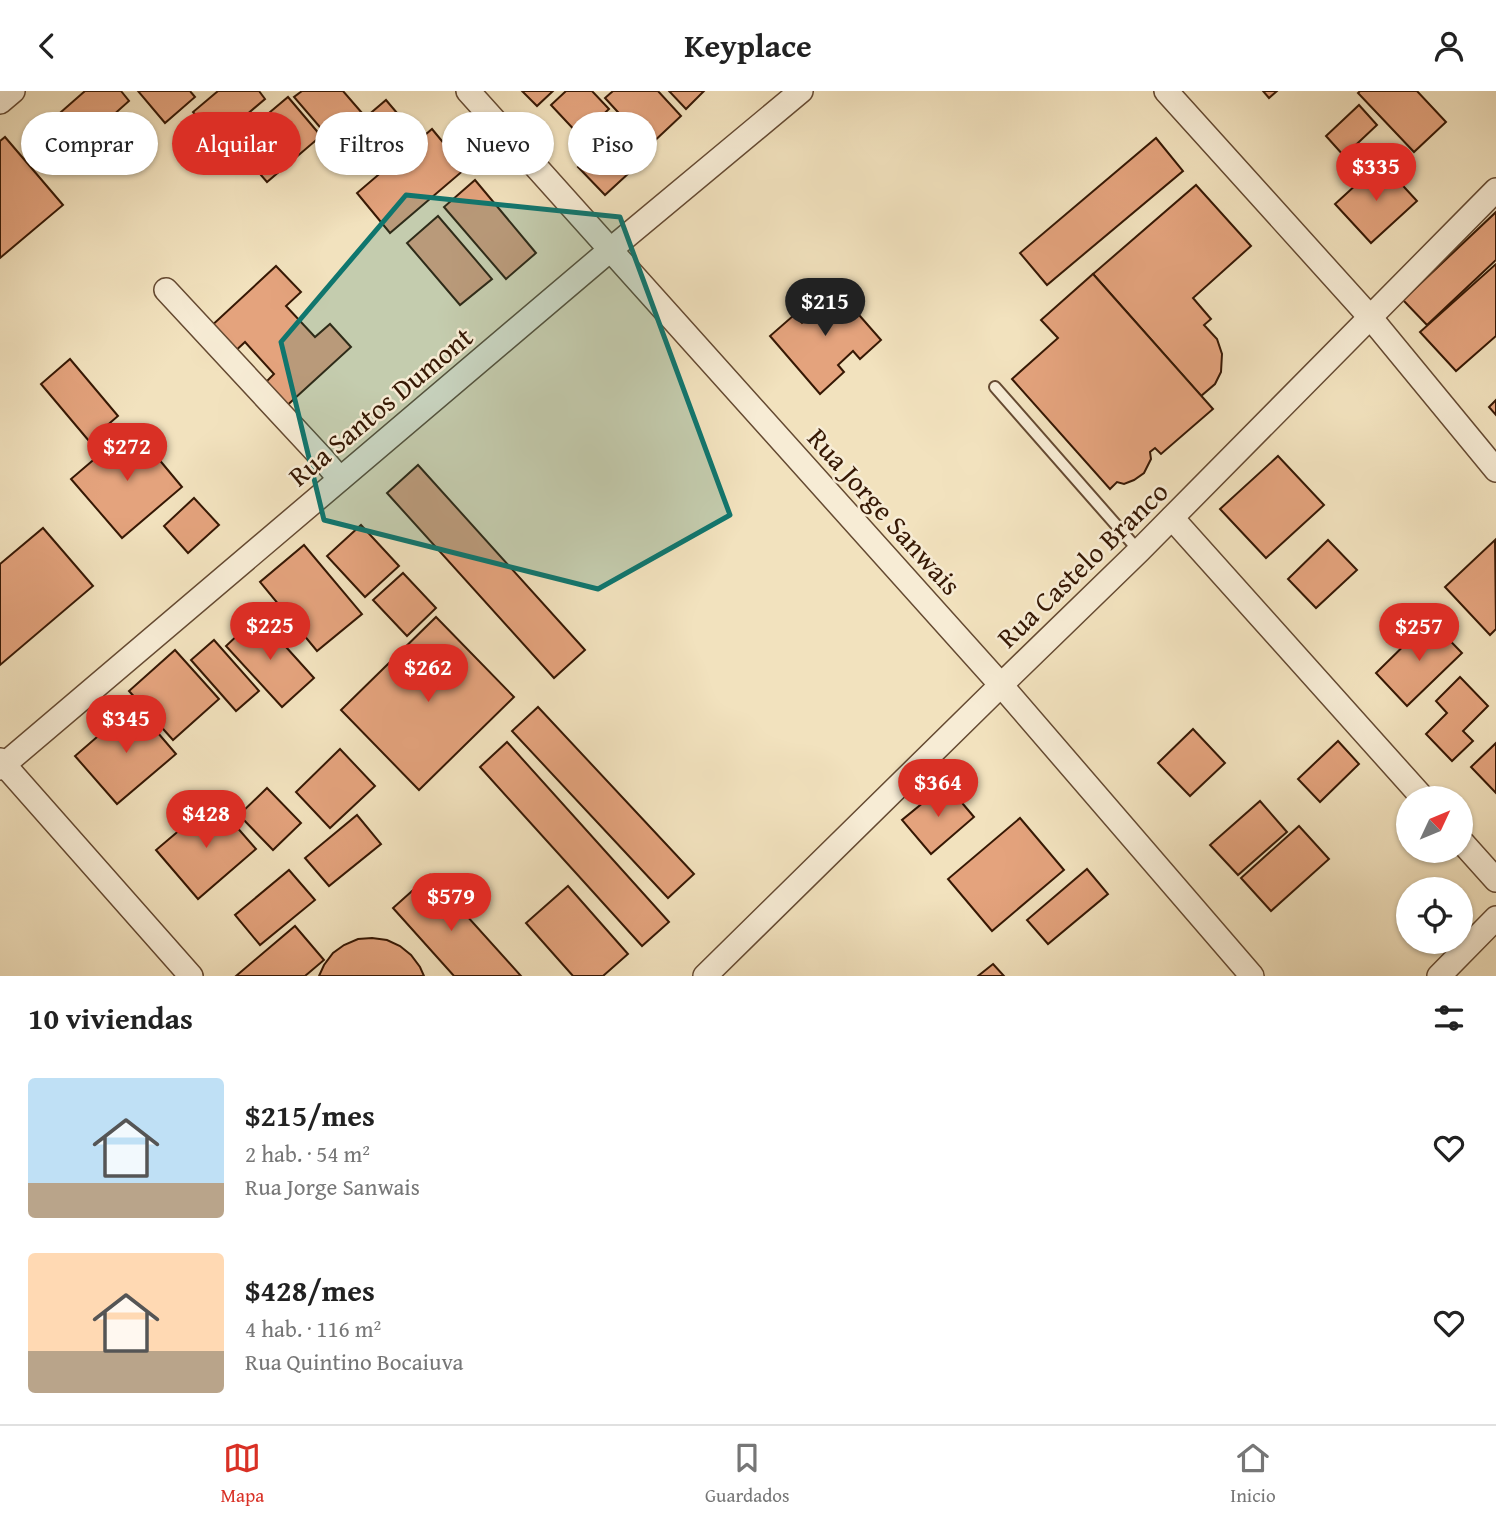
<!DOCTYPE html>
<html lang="es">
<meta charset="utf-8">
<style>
:root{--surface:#fff;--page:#f6f6f6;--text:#222;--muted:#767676;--line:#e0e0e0;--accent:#d93025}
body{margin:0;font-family:"Gentium Book Plus",serif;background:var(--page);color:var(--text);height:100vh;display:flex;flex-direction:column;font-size:26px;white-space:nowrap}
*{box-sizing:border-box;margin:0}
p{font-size:23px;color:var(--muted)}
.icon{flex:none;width:38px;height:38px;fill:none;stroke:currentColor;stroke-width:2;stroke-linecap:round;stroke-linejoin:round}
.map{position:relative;height:885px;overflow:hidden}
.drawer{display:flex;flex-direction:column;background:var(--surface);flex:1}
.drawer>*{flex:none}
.top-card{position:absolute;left:21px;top:21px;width:700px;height:63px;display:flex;gap:14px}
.needle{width:46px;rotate:46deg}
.tools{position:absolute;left:1396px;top:695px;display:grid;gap:14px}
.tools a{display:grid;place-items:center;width:77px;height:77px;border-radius:50%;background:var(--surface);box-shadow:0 2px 5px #0004;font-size:35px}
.price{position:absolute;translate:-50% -60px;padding:0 16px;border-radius:24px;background:var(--accent);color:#fff;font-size:23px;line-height:46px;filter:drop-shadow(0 2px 4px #0008)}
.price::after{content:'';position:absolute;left:50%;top:42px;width:21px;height:16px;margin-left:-10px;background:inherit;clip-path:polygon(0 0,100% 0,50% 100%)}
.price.selected{background:#222;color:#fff}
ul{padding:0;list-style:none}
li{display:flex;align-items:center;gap:21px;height:175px;padding:0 28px}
li span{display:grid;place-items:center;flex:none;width:196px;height:140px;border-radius:7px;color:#555}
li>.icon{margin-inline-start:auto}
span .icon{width:84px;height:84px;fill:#fffc;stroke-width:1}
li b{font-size:30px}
h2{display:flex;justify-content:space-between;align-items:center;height:84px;padding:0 28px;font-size:30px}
.tag{padding:0 24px;border-radius:32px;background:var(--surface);box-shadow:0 2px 5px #0004;font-size:24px;line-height:63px}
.tag.selected{background:var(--accent);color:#fff}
header{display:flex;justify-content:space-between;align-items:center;height:91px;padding:0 28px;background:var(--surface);font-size:32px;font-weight:700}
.tab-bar{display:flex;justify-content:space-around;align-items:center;height:98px;border-top:2px solid var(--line);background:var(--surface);font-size:19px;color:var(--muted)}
.tab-bar a{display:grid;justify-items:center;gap:4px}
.tab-bar .selected{color:var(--accent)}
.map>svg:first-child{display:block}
.building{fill:#e4a37d;stroke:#361804;stroke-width:2}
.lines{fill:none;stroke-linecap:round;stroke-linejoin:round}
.service-casing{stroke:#654a32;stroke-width:14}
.minor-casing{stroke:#654a32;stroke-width:26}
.service{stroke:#f7ecd5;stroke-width:10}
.minor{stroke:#f7ecd5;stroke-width:23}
.marked{fill:#0f766e;fill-opacity:0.2;stroke:#0f766e;stroke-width:5;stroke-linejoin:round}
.labels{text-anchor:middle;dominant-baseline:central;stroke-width:5;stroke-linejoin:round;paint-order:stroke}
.street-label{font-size:28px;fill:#361804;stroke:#f7ecd5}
</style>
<header><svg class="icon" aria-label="back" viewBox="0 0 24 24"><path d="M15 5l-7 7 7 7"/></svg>Keyplace<svg class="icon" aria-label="person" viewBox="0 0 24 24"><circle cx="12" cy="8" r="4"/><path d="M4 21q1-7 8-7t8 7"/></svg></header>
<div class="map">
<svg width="1496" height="885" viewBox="0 0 1496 885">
<rect width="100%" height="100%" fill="#f2e2be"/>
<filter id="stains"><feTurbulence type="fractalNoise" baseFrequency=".00286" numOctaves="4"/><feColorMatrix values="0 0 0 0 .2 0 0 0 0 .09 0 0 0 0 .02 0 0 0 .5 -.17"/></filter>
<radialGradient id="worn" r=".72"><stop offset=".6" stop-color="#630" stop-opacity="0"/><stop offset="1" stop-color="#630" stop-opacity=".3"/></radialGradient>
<g class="building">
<path d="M85,0H121L129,10L111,26L132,49L99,78L78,54L61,69L37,42Z"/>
<path d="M138,0H190L195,6L165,32Z"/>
<path d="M218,0H259L265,8L217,49L193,21Z"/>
<path d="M302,0H343L362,22L331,49L294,6Z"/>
<path d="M522,0H553L537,15Z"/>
<path d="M566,0H592L609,18L580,45L551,14Z"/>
<path d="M613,0H658L681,25L649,55L605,7Z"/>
<path d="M669,0H704L686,18Z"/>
<path d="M1263,0H1277L1269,7Z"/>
<path d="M1360,0H1417L1446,31L1414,61L1358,2Z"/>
<path d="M288,6L321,45L267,91L233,52Z"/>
<path d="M386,9L420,49L380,82L346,43Z"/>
<path d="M1359,14L1377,34L1344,65L1326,45Z"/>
<path d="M432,38L465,78L390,142L357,102Z"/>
<path d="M615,42L642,70L605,104L578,76Z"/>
<path d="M5,46L63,114L0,167V50Z"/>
<path d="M1156,47L1183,80L1047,194L1020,162Z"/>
<path d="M1381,71L1417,110L1371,152L1335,113Z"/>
<path d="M475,89L536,162L506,188L444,116Z"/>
<path d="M1196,94L1251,155L1193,207L1211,228L1204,234L1217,248L1222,263L1221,281L1215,293L1201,305L1093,183Z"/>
<path d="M1496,121V169L1427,234L1403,209Z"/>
<path d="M438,125L492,188L460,214L407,152Z"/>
<path d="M1496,173V245L1456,280L1420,241Z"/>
<path d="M276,175L301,201L286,215L315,246L330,233L351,256L282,319L261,296L274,283L245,251L231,264L208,238Z"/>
<path d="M1093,183L1213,318L1161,363L1155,357L1150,361L1151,368L1144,382L1134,389L1124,393L1117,391L1110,398L1012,288L1058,247L1041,229Z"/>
<path d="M831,192L881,249L860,268L853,260L838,274L844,281L820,303L770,245L794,224L802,232L816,220L809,211Z"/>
<path d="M70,268L118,325L89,350L41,293Z"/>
<path d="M1496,309V324L1489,316Z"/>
<path d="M132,336L182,396L122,447L71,388Z"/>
<path d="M1278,365L1324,414L1266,467L1220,418Z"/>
<path d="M418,374L585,559L554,587L387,402Z"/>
<path d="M194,407L219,434L188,462L164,435Z"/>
<path d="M361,434L399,475L365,506L327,465Z"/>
<path d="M43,437L93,495L0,574V473Z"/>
<path d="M1328,449L1357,479L1316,517L1288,488Z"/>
<path d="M1495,449L1496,538L1490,544L1445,496Z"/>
<path d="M304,454L362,523L317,560L260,491Z"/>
<path d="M403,482L436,517L407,545L373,509Z"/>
<path d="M258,525L314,587L282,616L226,555Z"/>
<path d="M436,526L514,606L419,699L341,619Z"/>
<path d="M1430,529L1462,562L1407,615L1376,582Z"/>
<path d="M214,549L259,600L236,620L191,569Z"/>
<path d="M175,559L219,608L173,649L129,600Z"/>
<path d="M1460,586L1488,615L1463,640L1473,650L1452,670L1426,643L1447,622L1436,610Z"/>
<path d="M134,614L176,663L117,713L75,665Z"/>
<path d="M538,616L694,783L668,807L512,640Z"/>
<path d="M1193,638L1225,672L1190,705L1158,672Z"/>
<path d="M1338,650L1359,673L1320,711L1298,688Z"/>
<path d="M507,651L669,831L642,855L480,676Z"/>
<path d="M1496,652V702L1471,676Z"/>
<path d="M340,658L375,695L330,737L296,701Z"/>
<path d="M946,693L974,726L931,763L902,729Z"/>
<path d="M267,697L301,732L273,759L239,724Z"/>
<path d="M214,710L256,758L198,808L156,759Z"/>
<path d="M1260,710L1287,741L1238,784L1210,754Z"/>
<path d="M357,724L381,753L329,795L305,767Z"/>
<path d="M1020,727L1064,779L992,840L948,788Z"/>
<path d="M1299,735L1329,768L1271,820L1241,787Z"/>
<path d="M1087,778L1108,803L1048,853L1027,829Z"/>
<path d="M289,779L315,809L260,854L235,824Z"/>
<path d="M430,784L521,885H454L393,817Z"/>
<path d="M568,795L628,863L603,885H573L526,832Z"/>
<path d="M295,835L324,869L305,885H236Z"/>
<path d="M372,847L387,849L400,855L411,864L420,876L424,885H319L324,874L333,862L344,854L358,848Z"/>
<path d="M993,873L1004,885H978Z"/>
</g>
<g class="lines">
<g class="service-casing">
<path id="service" d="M995,296L1139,460"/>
</g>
<g class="minor-casing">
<g id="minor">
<path d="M468,0L1001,594L1252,885"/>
<path d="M1166,0L1370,226L1496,379"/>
<path d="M0,11L13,0"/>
<path d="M166,199L321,366L340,388"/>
<path d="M1172,427L1423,707"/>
<path d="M0,669L191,885"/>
<path d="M0,677L610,159L801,0"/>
<path d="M1461,750L1496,789"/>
<path d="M705,885L1001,594L1139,460L1496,99"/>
<path d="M1439,885L1496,827"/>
</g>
</g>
<use href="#service" class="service"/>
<use href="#minor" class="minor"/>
</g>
<path class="marked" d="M406,104L620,126L730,424L598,498L324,429L281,251Z"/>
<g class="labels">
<g class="street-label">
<text transform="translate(380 315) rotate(-40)">Rua Santos Dumont</text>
<text transform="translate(885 420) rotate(48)">Rua Jorge Sanwais</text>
<text transform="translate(1082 473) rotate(-44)">Rua Castelo Branco</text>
</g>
</g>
<rect width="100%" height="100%" filter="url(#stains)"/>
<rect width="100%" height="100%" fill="url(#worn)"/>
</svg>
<div class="tools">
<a><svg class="needle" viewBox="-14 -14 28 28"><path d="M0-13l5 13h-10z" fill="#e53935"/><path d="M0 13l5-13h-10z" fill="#767676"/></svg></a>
<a><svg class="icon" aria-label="locate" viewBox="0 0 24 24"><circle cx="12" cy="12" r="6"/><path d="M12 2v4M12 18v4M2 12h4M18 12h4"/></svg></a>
</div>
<b class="price" style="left:1376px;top:112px">$335</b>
<b class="price selected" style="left:825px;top:247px">$215</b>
<b class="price" style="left:127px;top:392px">$272</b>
<b class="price" style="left:270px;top:571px">$225</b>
<b class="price" style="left:1419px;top:572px">$257</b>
<b class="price" style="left:428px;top:613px">$262</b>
<b class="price" style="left:126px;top:664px">$345</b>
<b class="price" style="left:938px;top:728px">$364</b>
<b class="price" style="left:206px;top:759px">$428</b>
<b class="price" style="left:451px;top:842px">$579</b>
<div class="top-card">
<a class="tag">Comprar</a>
<a class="tag selected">Alquilar</a>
<a class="tag">Filtros</a>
<a class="tag">Nuevo</a>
<a class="tag">Piso</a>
</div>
</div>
<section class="drawer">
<h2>10 viviendas<svg class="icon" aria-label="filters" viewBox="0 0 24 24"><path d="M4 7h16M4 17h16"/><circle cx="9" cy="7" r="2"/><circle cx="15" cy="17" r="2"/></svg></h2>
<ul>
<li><span style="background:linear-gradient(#bfe0f5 75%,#b9a48a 0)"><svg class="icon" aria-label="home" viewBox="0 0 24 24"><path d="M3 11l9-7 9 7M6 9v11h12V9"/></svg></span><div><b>$215/mes</b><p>2 hab. · 54 m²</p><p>Rua Jorge Sanwais</p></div><svg class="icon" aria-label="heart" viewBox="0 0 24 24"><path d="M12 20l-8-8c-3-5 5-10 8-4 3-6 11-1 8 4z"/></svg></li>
<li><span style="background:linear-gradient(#ffd9b3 70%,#b9a48a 0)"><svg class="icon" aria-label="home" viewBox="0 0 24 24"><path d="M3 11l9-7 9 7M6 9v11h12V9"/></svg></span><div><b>$428/mes</b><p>4 hab. · 116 m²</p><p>Rua Quintino Bocaiuva</p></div><svg class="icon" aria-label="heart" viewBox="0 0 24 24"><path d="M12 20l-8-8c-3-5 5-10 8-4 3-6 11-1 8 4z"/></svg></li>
</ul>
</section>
<nav class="tab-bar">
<a class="selected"><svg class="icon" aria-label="map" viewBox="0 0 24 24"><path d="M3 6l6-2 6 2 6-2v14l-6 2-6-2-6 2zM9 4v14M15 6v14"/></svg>Mapa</a>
<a><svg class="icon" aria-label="saved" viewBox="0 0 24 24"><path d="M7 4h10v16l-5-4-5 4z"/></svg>Guardados</a>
<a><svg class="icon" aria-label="home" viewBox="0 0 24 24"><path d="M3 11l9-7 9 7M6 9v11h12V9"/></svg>Inicio</a>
</nav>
